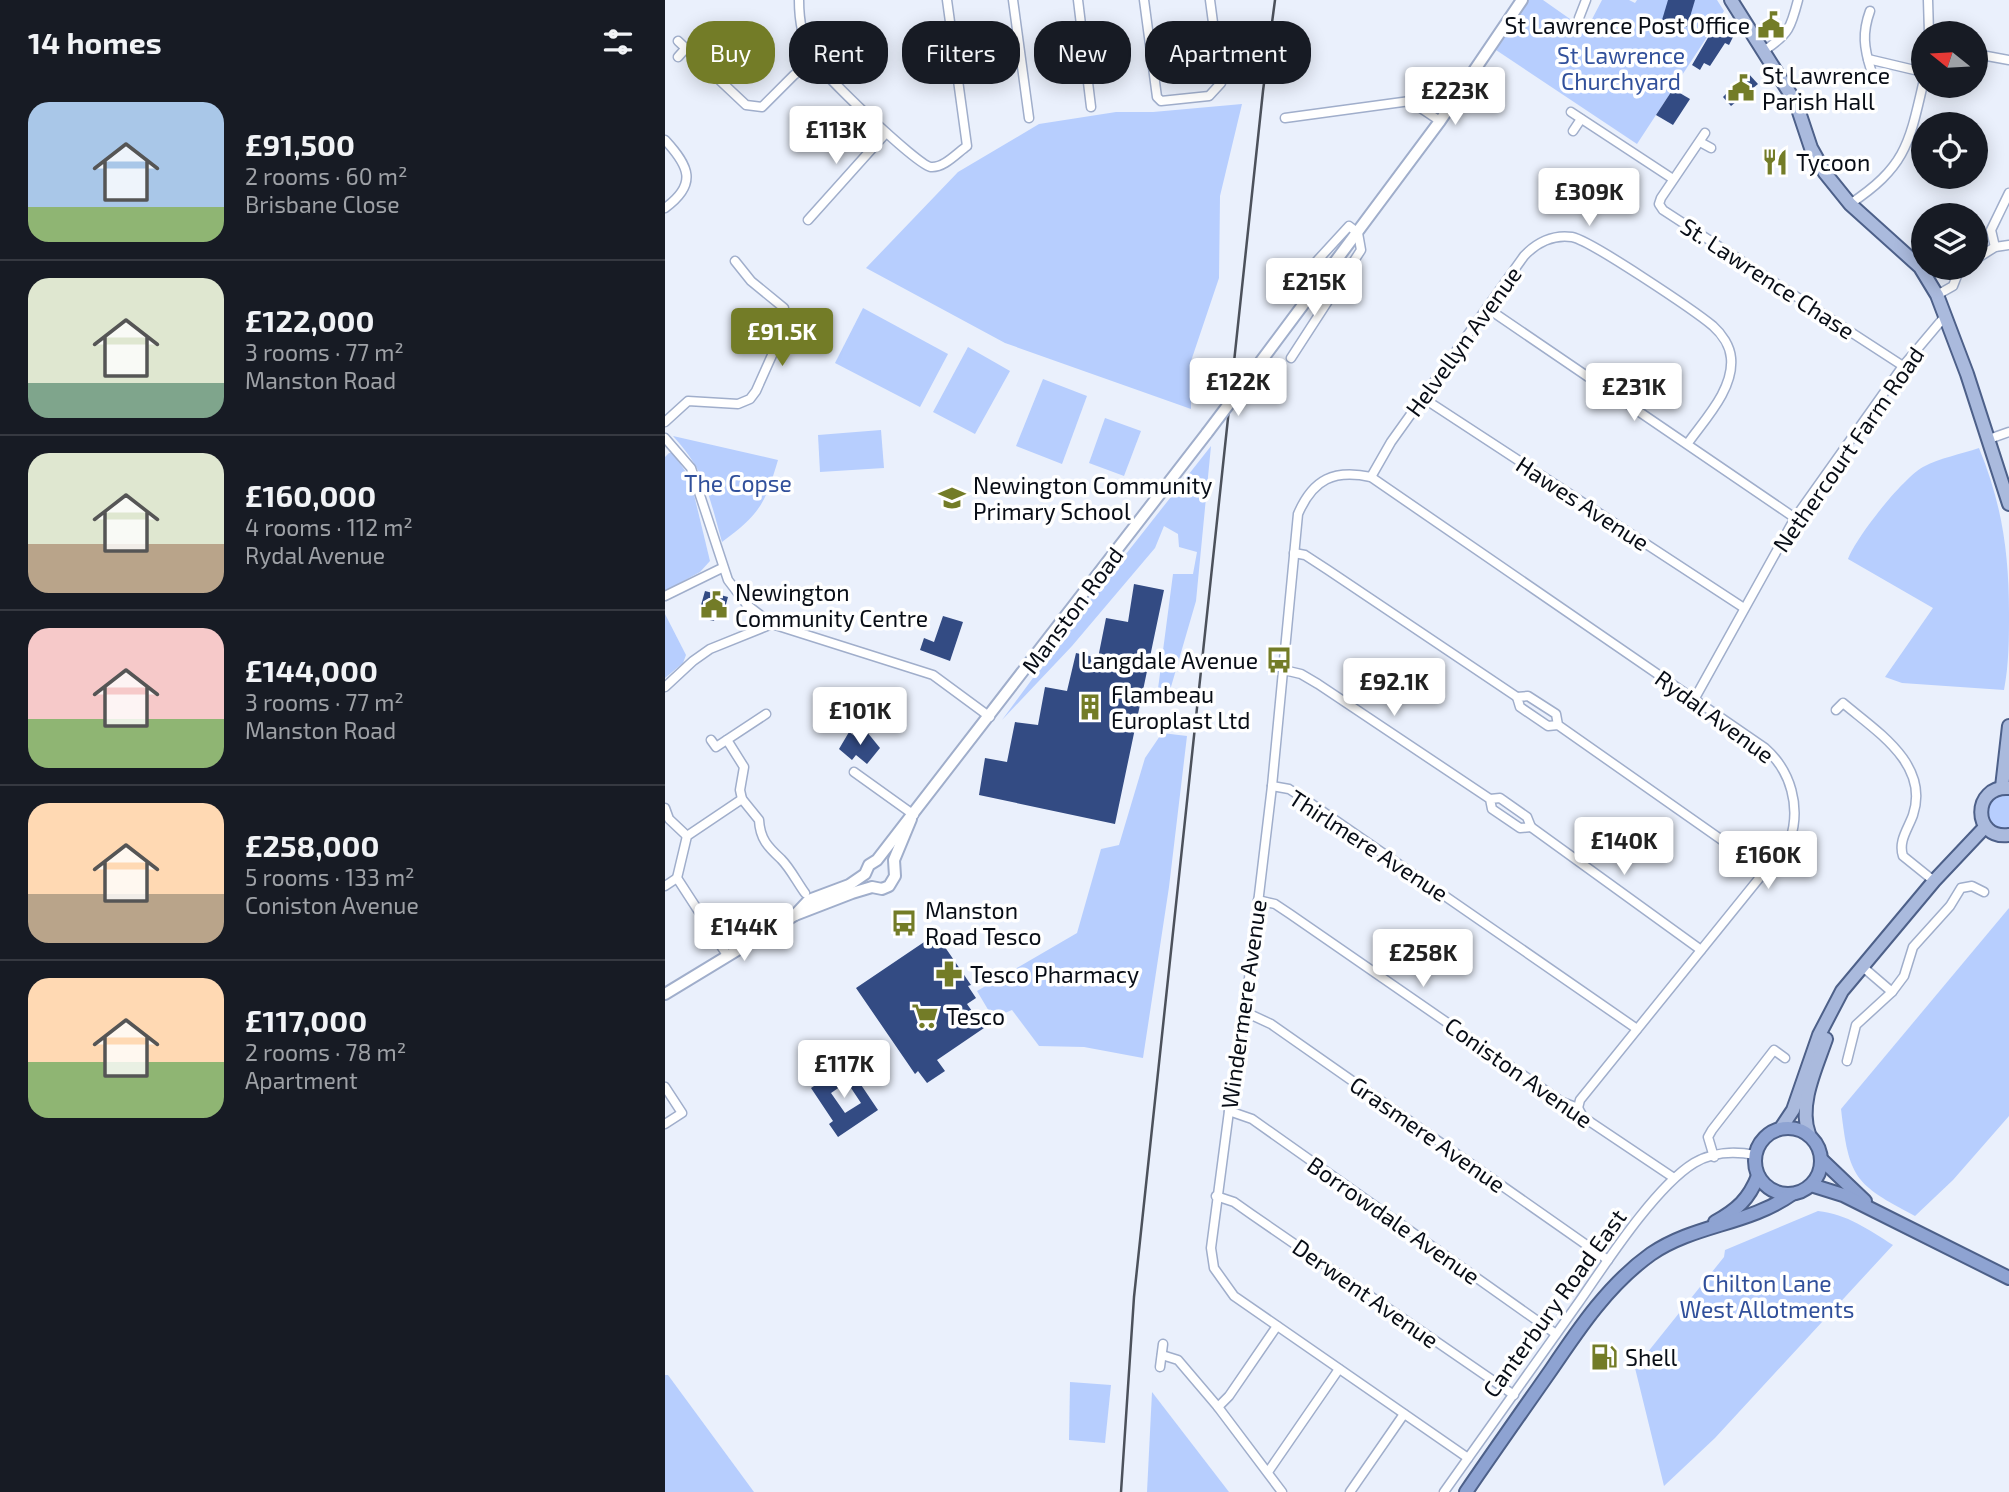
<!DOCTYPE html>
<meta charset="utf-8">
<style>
:root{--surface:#171b24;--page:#242831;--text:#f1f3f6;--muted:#9ea1a6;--line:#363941;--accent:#737c27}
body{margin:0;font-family:"Exo 2",sans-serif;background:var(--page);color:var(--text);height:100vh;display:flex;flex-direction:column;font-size:26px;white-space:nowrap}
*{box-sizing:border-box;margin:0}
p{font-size:23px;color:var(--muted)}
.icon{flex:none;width:38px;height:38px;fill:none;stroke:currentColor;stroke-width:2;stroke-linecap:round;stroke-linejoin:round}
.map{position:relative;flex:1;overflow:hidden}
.details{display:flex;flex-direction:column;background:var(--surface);width:665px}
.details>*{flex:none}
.hud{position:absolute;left:21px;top:21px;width:665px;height:63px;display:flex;gap:14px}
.needle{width:46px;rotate:288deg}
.tools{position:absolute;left:1246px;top:21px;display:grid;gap:14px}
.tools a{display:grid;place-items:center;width:77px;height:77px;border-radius:50%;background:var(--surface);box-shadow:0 4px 18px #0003;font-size:35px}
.price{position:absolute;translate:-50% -60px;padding:0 16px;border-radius:7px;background:#fff;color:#222;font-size:23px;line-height:46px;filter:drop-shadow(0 2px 4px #0008)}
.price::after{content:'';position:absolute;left:50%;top:42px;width:21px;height:16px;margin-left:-10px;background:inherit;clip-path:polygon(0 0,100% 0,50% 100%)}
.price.current{background:var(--accent);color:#fff}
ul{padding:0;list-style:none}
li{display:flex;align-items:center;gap:21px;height:175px;padding:0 28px}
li+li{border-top:2px solid var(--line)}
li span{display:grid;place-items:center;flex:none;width:196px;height:140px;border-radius:21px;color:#555}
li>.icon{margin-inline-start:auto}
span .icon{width:84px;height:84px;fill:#fffc;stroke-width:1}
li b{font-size:30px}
h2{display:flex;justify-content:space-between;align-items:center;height:84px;padding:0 28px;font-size:30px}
.pill{padding:0 24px;border-radius:28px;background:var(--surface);box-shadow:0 4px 18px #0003;font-size:24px;line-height:63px}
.pill.current{background:var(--accent);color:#fff}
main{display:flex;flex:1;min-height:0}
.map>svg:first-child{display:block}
.green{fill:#b7cefe}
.building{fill:#334b83;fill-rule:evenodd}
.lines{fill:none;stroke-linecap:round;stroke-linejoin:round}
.minor-casing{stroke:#a0aecb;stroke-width:11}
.secondary-casing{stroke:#a0aecb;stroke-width:14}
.primary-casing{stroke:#4d6089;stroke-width:16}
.trunk-casing{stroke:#4d6089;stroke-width:16}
.minor{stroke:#fff;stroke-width:8}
.secondary{stroke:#fff;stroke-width:10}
.primary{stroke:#aabadd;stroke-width:12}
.trunk{stroke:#8ea3d2;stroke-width:12}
.rail{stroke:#4c515b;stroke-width:2.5}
.secondary-bridge-casing{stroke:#a0aecb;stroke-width:14;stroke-linecap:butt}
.secondary-bridge{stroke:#fff;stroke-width:10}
.labels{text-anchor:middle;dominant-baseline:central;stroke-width:7;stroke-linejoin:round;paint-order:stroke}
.poi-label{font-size:23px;fill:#080d16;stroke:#fff;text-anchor:start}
.park-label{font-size:23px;fill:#31509b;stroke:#fff}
.street-label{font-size:23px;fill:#080d16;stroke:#fff}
</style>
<main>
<section class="details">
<h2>14 homes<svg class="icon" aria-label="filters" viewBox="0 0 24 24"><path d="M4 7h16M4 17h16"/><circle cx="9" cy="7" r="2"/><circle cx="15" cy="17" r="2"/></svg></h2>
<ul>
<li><span style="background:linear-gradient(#a9c7e8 75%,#8fb573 0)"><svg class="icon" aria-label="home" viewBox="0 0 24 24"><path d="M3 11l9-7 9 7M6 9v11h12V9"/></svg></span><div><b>£91,500</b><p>2 rooms · 60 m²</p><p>Brisbane Close</p></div></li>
<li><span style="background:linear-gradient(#dfe7d0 75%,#7fa58c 0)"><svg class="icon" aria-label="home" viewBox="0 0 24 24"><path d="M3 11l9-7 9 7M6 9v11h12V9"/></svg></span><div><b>£122,000</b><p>3 rooms · 77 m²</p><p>Manston Road</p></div></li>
<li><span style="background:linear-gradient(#dfe7d0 65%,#b9a48a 0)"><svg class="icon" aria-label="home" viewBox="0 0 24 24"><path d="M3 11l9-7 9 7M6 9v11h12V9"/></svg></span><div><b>£160,000</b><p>4 rooms · 112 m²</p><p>Rydal Avenue</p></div></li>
<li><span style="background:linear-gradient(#f6c9c9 65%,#8fb573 0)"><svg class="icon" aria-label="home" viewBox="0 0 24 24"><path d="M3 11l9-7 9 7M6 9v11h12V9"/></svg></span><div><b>£144,000</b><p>3 rooms · 77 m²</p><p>Manston Road</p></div></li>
<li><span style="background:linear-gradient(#ffd9b3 65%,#b9a48a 0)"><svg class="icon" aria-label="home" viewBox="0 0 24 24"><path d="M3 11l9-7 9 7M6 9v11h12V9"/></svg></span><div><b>£258,000</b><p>5 rooms · 133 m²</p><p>Coniston Avenue</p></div></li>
<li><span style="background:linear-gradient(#ffd9b3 60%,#8fb573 0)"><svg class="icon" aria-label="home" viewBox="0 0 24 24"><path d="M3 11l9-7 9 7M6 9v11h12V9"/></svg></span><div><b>£117,000</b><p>2 rooms · 78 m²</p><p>Apartment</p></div></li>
</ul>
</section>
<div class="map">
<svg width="1344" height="1492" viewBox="0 0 1344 1492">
<rect width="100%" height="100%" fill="#eaf0fc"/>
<g class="green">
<path d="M864,0H878L915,26L924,25L937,0H964L970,3L972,0H1052L1059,11L972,144L831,50Z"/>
<path d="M577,104L555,196L554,278L526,361V409L340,343L201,268L293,172L374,124L451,112H488Z"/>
<path d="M198,308L283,354L255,407L170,363Z"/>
<path d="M303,347L345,371L310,434L268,412Z"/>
<path d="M378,379L422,396L397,464L351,446Z"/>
<path d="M440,418L476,431L459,476L424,463Z"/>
<path d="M216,430L219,468L155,472L153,435Z"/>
<path d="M8,436L113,460C100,504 95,514 57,542C44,496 41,472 8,436Z"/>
<path d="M546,446L531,601L501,704H491L508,574H528L532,552L514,547L513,534L499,526L490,548L407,646L337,720L435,587Z"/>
<path d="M1314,448C1337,504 1344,553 1344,613C1344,639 1344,664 1339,690L1237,683L1220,677L1268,608L1183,559C1192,536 1237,479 1258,467C1275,458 1296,454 1314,448Z"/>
<path d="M4,453H8L25,478L45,561L35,572L0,591V457Z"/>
<path d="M0,614L21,655L18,663L0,678Z"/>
<path d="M497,733L522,736L504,887L478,1058L419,1047L374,1046L347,1010L328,1018L312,991L412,933L436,849L454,845L480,758Z"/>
<path d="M1344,794V829H1333L1321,816L1322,804L1331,795Z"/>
<path d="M1344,908V1116L1288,1180L1250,1216C1189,1184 1184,1178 1176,1109Z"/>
<path d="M1153,1211C1182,1214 1204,1230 1228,1245L1050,1438L999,1486L970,1368L1059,1257L1060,1250Z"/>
<path d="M0,1375H3L89,1492H0Z"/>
<path d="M405,1382L446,1385L440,1443L404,1440Z"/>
<path d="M487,1392L564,1492H482Z"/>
</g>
<g class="building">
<path d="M1003,0H1030L1022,27L997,20Z"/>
<path d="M1051,24L1069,35L1064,45L1060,43L1045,66L1039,63L1035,70L1027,65Z"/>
<path d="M1082,72L1093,84L1066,106L1058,97Z"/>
<path d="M1008,89L1025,99L1008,125L991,115Z"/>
<path d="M469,584L499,590L450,824L314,795L320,758L342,762L350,722L373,725L380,687L402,691L411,653L433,658L441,618L463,622Z"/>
<path d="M40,591L63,597L57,619L50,617L49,621L40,619L41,614L34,612Z"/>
<path d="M278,616L298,622L285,661L255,650L259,638L269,642Z"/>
<path d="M184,732L194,739L202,732L215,748L202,764L191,755L187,760L174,749Z"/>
<path d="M271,934L306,985L303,986L311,998L302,1004L319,1028L272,1060L280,1071L262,1083L253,1071L250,1074L191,988Z"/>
<path d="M182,1064L213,1110L173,1137L164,1124L168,1121L146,1088ZM182,1082L196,1103L180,1113L166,1093Z"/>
</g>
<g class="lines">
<g class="minor-casing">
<g id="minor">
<path d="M134,0C134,21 137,39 147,57C155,72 253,166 266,167C279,168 292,153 302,146L282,0"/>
<path d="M348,0L364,118"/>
<path d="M413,0L426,107"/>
<path d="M479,0L492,97L496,101L544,96L556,83L545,0"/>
<path d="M1263,0L1264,33"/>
<path d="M1205,11C1197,33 1199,48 1206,70"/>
<path d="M914,18L921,0"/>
<path d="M13,41L81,105L97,107L129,75L149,61"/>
<path d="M1100,50C1124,34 1126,27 1133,0"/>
<path d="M1311,54L1344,60"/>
<path d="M13,57L21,48"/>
<path d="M1203,59L1258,72"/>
<path d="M906,112L1008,179"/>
<path d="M620,118L745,101L775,121"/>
<path d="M908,131L916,119"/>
<path d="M1040,133L996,198L994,204L998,210L1238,366"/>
<path d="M0,140C24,166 33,184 0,208"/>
<path d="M1035,142L1046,148"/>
<path d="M1185,204C1240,167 1244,145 1258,84"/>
<path d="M143,220L221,133"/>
<path d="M1330,247L1326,230L1344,193"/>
<path d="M1311,259L1330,247L1344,245"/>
<path d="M1272,295L1288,286L1295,268"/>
<path d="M822,308L1130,518"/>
<path d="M626,358L696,250L693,233L684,226L650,263"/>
<path d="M758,398L1079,608"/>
<path d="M0,422L23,401L73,404L85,399L91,391L120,326L119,308L86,281L70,261"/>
<path d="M0,438L26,468L63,580L82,605L107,624L268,675L325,717"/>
<path d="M1324,439L1344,432"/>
<path d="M706,477L726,442L859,256C871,243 888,234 907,237C925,240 1030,311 1048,326C1057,334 1065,346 1066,358C1069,389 1040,419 1023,443"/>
<path d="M629,553L640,555L663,570L852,697"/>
<path d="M0,596L57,568"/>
<path d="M619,670L636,674L653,684L825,799L835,798L862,817L866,827L855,828L827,809L825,799"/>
<path d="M0,687L28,661L45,649L107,624"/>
<path d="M1030,698L1130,518L1238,366L1281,315"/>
<path d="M1171,710L1178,703C1211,731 1265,764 1248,815C1243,829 1233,841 1238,856L1269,881"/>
<path d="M893,725L891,714L863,696L852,697L855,707L883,726L893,725L1101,871"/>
<path d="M46,740L51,747L101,714"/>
<path d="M62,740L79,767L75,790L77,799"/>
<path d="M189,772L249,815"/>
<path d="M607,786L624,789L644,802L972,1029"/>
<path d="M0,808L4,819L22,836"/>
<path d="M866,827L1036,950"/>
<path d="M0,886L12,878"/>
<path d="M593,900L610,904L625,914L897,1102L913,1108L918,1117L1009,1178"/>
<path d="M62,955L12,878L22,836L77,799L94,820C95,839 103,847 116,859C125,868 132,882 140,893"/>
<path d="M1199,968L1227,992"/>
<path d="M580,1012L606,1024L943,1260"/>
<path d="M1182,1061L1191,1025L1227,992L1239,976L1248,947L1285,906L1296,888L1307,886L1319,892"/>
<path d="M0,1087L17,1113L0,1124"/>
<path d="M564,1111L587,1119L891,1334"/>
<path d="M1049,1157L1043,1137L1047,1130L1109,1050L1120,1058"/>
<path d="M551,1196L569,1202L586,1214L849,1395"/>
<path d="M497,1355L513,1360L553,1407L617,1492"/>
<path d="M495,1367L498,1344"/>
<path d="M553,1407L564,1396L612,1326"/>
<path d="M803,1458L569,1296L549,1268L546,1248L564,1111L580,1012L607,786L633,514C648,479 669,469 706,477L1100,748C1126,771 1136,807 1125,840L915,1100L913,1108"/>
<path d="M603,1472L674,1369"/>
<path d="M685,1492L739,1414"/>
<path d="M779,1492C824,1429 869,1365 914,1302C941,1263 990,1187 1029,1163C1047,1152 1070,1151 1090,1155"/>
</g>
</g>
<g class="secondary-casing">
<g id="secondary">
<path d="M579,384L775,121L857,0"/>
<path d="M130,915L144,900L184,885L200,874L204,865L212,860L542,433"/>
<path d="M0,994L130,915L187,893L207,887L217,889L224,886L230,876L229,860L246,819"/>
</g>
</g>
<g class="primary-casing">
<g id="primary">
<path d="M1066,0L1131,103L1146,148L1160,173L1185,204L1255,267L1272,295L1302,374L1344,504"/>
<path d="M1337,787L1344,726"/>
<path d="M1344,788C1307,785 1307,840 1344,835"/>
<path d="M1116,1128L1128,1110L1154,1035L1177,991L1269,881L1320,827"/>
<path d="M1144,1134C1133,1105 1151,1068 1161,1039"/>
</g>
</g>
<g class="trunk-casing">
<g id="trunk">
<circle cx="1123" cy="1161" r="33"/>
<path d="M1157,1160L1200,1201"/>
<path d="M1146,1185L1178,1195L1344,1278"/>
<path d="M1050,1222C1072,1210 1084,1199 1093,1176"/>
<path d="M801,1492C829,1451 858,1410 886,1370C915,1327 944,1284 986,1254C1030,1224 1083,1225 1127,1194"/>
</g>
</g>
<use href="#minor" class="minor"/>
<use href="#secondary" class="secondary"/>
<use href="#primary" class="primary"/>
<use href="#trunk" class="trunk"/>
<path class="rail" d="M456,1492L469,1297L598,91L610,0"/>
<g class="secondary-bridge-casing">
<path id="secondary-bridge" d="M542,433L579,384"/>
</g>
<use href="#secondary-bridge" class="secondary-bridge"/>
</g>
<defs>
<g id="civic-bare" transform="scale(2.1)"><path d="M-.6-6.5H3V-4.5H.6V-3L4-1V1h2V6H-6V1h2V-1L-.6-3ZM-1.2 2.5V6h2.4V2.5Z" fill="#737c27" stroke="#fff" stroke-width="2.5" paint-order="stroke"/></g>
<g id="restaurant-bare" transform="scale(2.1)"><path d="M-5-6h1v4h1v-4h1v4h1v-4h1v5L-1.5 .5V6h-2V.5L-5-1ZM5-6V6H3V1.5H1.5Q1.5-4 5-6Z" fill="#737c27" stroke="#fff" stroke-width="2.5" paint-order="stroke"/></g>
<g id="school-bare" transform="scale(2.1)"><path d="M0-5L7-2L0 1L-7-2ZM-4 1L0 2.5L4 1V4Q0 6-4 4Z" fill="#737c27" stroke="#fff" stroke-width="2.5" paint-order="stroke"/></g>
<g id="bus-bare" transform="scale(2.1)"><path d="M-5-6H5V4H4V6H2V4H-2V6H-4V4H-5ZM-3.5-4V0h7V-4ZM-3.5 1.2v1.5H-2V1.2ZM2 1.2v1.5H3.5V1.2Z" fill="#737c27" stroke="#fff" stroke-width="2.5" paint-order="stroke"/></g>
<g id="building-bare" transform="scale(2.1)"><path d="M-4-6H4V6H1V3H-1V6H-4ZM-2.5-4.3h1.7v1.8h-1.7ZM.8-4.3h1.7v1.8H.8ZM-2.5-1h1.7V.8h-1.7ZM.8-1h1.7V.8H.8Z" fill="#737c27" stroke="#fff" stroke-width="2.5" paint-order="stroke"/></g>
<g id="pharmacy-bare" transform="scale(2.1)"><path d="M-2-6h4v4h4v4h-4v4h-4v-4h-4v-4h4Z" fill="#737c27" stroke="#fff" stroke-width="2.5" paint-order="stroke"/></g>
<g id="supermarket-bare" transform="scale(2.1)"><path d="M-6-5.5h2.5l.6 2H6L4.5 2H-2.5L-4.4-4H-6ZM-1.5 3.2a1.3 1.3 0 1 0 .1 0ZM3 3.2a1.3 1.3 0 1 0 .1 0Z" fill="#737c27" stroke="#fff" stroke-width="2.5" paint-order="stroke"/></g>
<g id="fuel-bare" transform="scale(2.1)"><path d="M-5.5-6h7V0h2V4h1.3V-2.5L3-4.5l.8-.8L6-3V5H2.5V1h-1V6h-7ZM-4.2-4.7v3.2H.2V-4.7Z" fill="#737c27" stroke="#fff" stroke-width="2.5" paint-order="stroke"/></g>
</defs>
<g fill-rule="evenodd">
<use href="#civic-bare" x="1106" y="25"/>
<use href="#civic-bare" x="1076" y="88"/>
<use href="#restaurant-bare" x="1110" y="162"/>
<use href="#school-bare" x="287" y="498"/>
<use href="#civic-bare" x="49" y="605"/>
<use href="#bus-bare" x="614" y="660"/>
<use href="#building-bare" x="425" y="707"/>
<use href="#bus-bare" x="239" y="923"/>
<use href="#pharmacy-bare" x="284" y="974"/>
<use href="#supermarket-bare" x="260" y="1016"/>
<use href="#fuel-bare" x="939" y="1357"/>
</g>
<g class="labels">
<g class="poi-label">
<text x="1085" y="25" text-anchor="end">St Lawrence Post Office</text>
<text x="1097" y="75">St Lawrence<tspan x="1097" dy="26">Parish Hall</tspan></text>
<text x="1131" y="162">Tycoon</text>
<text x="308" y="485">Newington Community<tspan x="308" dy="26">Primary School</tspan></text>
<text x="70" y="592">Newington<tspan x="70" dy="26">Community Centre</tspan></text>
<text x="593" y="660" text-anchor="end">Langdale Avenue</text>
<text x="446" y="694">Flambeau<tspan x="446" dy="26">Europlast Ltd</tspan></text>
<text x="260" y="910">Manston<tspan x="260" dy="26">Road Tesco</tspan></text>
<text x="305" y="974">Tesco Pharmacy</text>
<text x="281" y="1016">Tesco</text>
<text x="960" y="1357">Shell</text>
</g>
<g class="park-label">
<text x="956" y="55">St Lawrence<tspan x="956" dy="26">Churchyard</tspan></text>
<text x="73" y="483">The Copse</text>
<text x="1102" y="1283">Chilton Lane<tspan x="1102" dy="26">West Allotments</tspan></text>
</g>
<g class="street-label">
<text transform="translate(1103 278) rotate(33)">St. Lawrence Chase</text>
<text transform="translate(798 341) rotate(-54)">Helvellyn Avenue</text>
<text transform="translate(1183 449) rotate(-55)">Nethercourt Farm Road</text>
<text transform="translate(918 503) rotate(33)">Hawes Avenue</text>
<text transform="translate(407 610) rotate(-53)">Manston Road</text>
<text transform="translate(1050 716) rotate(36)">Rydal Avenue</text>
<text transform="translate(704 845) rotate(33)">Thirlmere Avenue</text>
<text transform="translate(578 1004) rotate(-82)">Windermere Avenue</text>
<text transform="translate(854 1072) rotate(35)">Coniston Avenue</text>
<text transform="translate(763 1134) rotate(35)">Grasmere Avenue</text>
<text transform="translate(729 1220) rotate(35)">Borrowdale Avenue</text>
<text transform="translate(701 1293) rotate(35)">Derwent Avenue</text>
<text transform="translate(889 1303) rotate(-54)">Canterbury Road East</text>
</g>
</g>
</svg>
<div class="tools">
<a><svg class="needle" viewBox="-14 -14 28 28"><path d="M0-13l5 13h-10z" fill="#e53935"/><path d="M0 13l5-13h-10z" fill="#9ea1a6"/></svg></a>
<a><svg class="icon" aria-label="locate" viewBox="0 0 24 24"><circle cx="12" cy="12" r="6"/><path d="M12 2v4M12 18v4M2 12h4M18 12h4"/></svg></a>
<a><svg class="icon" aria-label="layers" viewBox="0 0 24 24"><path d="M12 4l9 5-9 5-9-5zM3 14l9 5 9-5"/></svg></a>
</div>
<b class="price" style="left:790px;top:127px">£223K</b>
<b class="price" style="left:171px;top:166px">£113K</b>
<b class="price" style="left:924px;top:228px">£309K</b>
<b class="price" style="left:649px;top:318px">£215K</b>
<b class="price current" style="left:117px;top:368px">£91.5K</b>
<b class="price" style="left:573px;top:418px">£122K</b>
<b class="price" style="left:969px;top:423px">£231K</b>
<b class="price" style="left:729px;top:718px">£92.1K</b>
<b class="price" style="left:195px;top:747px">£101K</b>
<b class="price" style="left:959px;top:877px">£140K</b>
<b class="price" style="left:1103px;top:891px">£160K</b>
<b class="price" style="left:79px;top:963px">£144K</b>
<b class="price" style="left:758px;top:989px">£258K</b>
<b class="price" style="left:179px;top:1100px">£117K</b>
<div class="hud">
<a class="pill current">Buy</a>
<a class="pill">Rent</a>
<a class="pill">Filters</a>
<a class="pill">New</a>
<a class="pill">Apartment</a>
</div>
</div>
</main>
